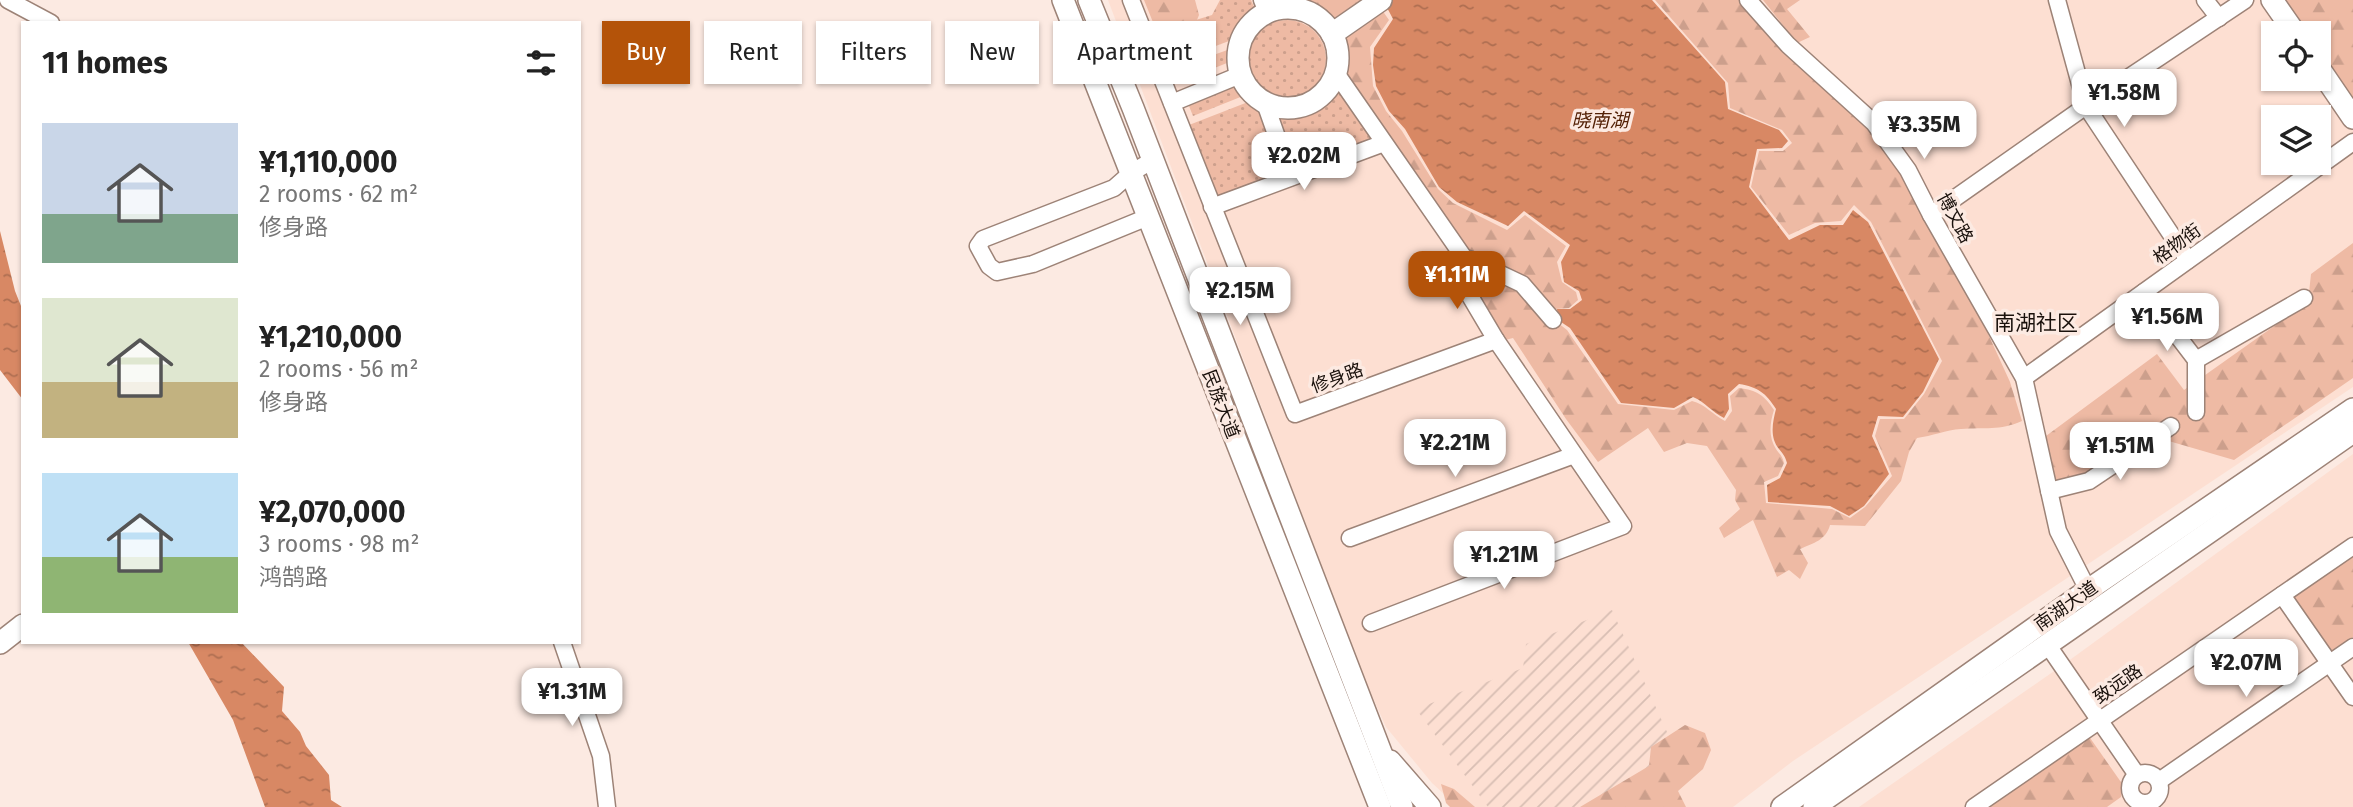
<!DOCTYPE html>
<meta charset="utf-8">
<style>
:root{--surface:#fff;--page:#f2f2f2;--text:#222;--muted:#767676;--accent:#b45309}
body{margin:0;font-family:"Fira Sans","Noto Sans SC",sans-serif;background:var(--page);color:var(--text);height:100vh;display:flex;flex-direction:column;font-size:26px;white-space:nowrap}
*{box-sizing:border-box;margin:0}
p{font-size:23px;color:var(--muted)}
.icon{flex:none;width:38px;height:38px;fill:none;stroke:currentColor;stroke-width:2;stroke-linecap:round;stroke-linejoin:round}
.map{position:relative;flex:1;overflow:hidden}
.side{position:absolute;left:21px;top:21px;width:560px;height:623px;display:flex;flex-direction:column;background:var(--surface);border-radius:0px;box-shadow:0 2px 5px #0004}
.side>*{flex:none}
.banner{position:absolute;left:602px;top:21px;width:665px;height:63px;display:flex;gap:14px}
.controls{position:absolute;left:2261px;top:21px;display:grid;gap:14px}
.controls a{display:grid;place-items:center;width:70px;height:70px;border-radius:0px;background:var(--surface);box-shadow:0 2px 5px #0004;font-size:35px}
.price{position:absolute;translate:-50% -60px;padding:0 16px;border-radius:14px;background:#fff;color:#222;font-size:23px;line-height:46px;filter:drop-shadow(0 2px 4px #0008)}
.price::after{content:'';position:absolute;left:50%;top:42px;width:21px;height:16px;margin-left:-10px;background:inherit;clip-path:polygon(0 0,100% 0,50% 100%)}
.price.current{background:var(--accent);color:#fff}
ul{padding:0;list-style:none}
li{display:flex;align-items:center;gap:21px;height:175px;padding:0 21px}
li span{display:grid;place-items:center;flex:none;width:196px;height:140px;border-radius:0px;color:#555}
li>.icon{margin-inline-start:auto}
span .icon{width:84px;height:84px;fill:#fffc;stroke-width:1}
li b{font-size:30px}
h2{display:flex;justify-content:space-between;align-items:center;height:84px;padding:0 21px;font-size:30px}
.tag{padding:0 24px;border-radius:0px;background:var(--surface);box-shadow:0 2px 5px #0004;font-size:24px;line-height:63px}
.tag.current{background:var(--accent);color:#fff}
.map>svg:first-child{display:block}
.built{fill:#fddfd2;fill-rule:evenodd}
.industrial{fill:url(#industrial-furrows)}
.grass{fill:url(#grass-dots)}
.forest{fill:url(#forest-firs)}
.water{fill:url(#water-ripples)}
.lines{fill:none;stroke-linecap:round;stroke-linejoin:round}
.minor-casing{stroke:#9d8377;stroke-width:19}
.major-casing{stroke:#9d8377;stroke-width:24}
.minor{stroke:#fff;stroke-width:16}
.major{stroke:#fff;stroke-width:21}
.labels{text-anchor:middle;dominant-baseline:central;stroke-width:7;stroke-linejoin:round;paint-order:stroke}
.street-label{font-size:18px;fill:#1a110c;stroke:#fceae2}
.water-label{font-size:19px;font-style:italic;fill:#532005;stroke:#fceae2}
.quarter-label{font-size:21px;fill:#1a110c;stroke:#fceae2}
</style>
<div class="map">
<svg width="2353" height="807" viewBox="0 0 2353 807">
<defs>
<pattern id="industrial-furrows" width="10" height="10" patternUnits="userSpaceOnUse" patternTransform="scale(1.75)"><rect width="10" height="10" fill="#fddfd2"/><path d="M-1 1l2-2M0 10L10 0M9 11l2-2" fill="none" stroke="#d8beb3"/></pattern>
<pattern id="grass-dots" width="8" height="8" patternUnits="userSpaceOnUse" patternTransform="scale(1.75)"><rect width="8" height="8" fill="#eebaa4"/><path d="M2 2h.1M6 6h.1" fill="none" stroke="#cc9f8c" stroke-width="1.8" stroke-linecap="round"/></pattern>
<pattern id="forest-firs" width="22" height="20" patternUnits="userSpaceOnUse" patternTransform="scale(1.75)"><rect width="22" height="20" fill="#eebaa4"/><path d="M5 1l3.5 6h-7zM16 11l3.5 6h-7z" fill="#cc9f8c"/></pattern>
<pattern id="water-ripples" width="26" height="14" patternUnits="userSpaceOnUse" patternTransform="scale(1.75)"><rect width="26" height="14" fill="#d88864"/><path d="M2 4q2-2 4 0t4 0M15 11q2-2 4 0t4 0" fill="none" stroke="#ae6e51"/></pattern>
</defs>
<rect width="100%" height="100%" fill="#fceae2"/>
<g class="built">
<path d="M1108,0H2353V387L1793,761L1733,807H1458L1432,783L1386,727L1363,676ZM2273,33H2319V79H2273ZM2273,117H2319V163H2273Z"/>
<path d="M2353,454V807H1859L2067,662Z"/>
</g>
<path class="industrial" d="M1612,610L1672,743L1661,764L1586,807H1488L1416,709L1523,668L1526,644Z"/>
<g class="grass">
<path d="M1220,0H1251L1255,9L1240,22L1229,41L1173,62V40L1179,36L1174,30L1186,23L1212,15Z"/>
<circle cx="1287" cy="59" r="39"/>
<path d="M1233,48L1232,61L1182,81L1177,68Z"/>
<path d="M1239,82L1248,94L1193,116L1187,101Z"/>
<path d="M1339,86L1377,141L1293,172L1275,115C1301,119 1326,110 1339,86Z"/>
<path d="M1248,102L1262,111L1285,175L1216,201L1189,125Z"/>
</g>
<g class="forest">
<path d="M1144,0H1195L1199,15L1197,20L1174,30L1180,37L1173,40V62H1169Z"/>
<path d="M1303,0H1362L1332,20L1320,7Z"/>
<path d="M1655,0H1742L1872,129L1904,174L1969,292L2010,382L2022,421C1999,431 1985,427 1961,429C1946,430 1932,436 1917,438L1909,452L1901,481L1865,526L1830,525C1826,540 1814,543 1800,549L1808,563L1800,579L1789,570L1777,577L1753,520L1724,538L1719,528L1740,509L1735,500L1736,490L1707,446L1687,443L1664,452L1648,428L1598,462L1566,419L1513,338L1501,341L1469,288V259L1343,76L1347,53L1342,38L1382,10L1389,20L1370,47L1373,86L1386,111L1402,131L1438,189L1453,203L1507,230L1525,215L1566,246L1557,262L1562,282L1576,292L1578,300L1569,308L1555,309L1558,323L1567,330L1618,404L1674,410L1692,401C1705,404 1713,415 1725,421L1732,411L1730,396L1739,388C1757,390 1764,395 1774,410C1770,422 1768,437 1776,449C1780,455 1782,455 1784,463L1778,476L1764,482L1766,503L1832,509L1850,518L1865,507L1892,476L1875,436L1880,419H1904L1924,394L1942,361L1871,222L1854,205L1841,221L1815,223L1789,235L1751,187L1759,151H1783L1792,143L1782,130L1730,108L1728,83Z"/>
<path d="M1763,0H1800L1787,9L1810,37L1797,43Z"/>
<path d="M2279,0H2353V106L2319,56V33H2303Z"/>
<path d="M2353,243V378L2234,460L2148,435L2089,481L2050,493L2046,436L2157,354L2184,390L2308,302L2311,274Z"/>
<path d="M2353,554V637L2330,653L2291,597Z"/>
<path d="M1685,725L1705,733L1711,750L1703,769L1678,791L1686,807H1580L1649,766L1651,747Z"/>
<path d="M2088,735L2123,785L2121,797L2107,807H1985Z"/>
<path d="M1441,784L1454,789L1475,807H1450L1446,803Z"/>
</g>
<g class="water">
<path d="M1383,0H1652L1725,82L1728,109L1779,130L1788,141L1782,148L1757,149L1749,187L1789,240L1820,225H1843L1853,210L1868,222L1939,359L1923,392L1903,417L1878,416L1872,436L1889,474L1864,506L1849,516L1830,506L1768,502L1767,485L1780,478L1787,463C1785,456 1783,454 1779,449C1769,437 1773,421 1776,409C1766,393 1758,387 1739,384L1728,394L1729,409L1724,418C1712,412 1705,402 1693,397L1674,408L1621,403L1570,328L1558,320L1557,309H1570L1582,300L1579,291L1564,282L1561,262L1570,245L1524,211L1508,226L1457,202L1439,187L1405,129L1389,111L1376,86L1373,65L1374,48L1393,19Z"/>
<path d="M0,231L15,291L23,311V400L0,370Z"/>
<path d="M188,642H241L284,687L282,711L300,732L306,746L329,775L331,800L342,807H265L233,720Z"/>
</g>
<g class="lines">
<g class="minor-casing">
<g id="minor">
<path d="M8,0L51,23"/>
<path d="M1131,0L1295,414L1496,340"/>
<path d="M1262,0L1267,12"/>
<path d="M1748,0L1788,45L1874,123L1908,170L1931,215L2024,378L2058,531L2088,590"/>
<path d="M2057,0L2086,106L2188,260"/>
<path d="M2205,0L2219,18"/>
<path d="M1336,73L1467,262L1464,286L1496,340L1623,526L1371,623"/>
<path d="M1172,103L1240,75"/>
<path d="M1265,103L1291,177"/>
<path d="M1212,207L1384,143"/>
<path d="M1931,215L2086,106L2245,0"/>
<path d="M1148,217L1033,264L997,272L989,266L978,246L983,239L1114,188L1131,173L1153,160"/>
<path d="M1469,259L1522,284L1553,320"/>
<path d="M2144,292L2196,360V412"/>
<path d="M2196,360L2304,298"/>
<path d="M2024,378L2353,142"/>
<path d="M2049,491L2089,481L2171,426"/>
<path d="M1350,538L1574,455"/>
<path d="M2282,595L2353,697"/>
<path d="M562,642L601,756L607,807"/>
<path d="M2047,644L2137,775"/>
<circle cx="2145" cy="788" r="15"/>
<path d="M2159,781L2353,647"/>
<path d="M1974,807L2353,546"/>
</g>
</g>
<g class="major-casing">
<g id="major">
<path d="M1063,0L1380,807"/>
<path d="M1089,0L1133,108L1402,807"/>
<path d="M2272,0L2295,33"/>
<circle cx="1288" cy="58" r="50"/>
<path d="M1332,34L1381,0"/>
<path d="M2319,68L2353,118"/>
<path d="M0,643L23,625"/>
<path d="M1390,761L1430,807"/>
<path d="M1782,807L2088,590L2353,409"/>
<path d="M1814,807L2353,432"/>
</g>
</g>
<use href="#minor" class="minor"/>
<use href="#major" class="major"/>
</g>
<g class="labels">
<g class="street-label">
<text transform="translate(1955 218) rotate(61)">博文路</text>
<text transform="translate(2177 244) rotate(-36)">格物街</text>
<text transform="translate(1337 378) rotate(-20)">修身路</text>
<text transform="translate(1221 404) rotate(69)">民族大道</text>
<text transform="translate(2066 606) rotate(-35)">南湖大道</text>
<text transform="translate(2118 684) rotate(-35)">致远路</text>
</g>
<g class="water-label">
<text x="1600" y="120">晓南湖</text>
</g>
<g class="quarter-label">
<text x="2036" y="323">南湖社区</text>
</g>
</g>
</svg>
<div class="controls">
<a><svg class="icon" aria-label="locate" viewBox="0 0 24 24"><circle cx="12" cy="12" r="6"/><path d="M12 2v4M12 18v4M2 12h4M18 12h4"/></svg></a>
<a><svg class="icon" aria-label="layers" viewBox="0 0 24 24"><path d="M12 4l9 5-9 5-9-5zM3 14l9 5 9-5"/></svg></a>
</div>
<b class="price" style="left:2124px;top:129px">¥1.58M</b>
<b class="price" style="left:1924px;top:161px">¥3.35M</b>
<b class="price" style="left:1304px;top:192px">¥2.02M</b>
<b class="price current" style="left:1457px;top:311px">¥1.11M</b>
<b class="price" style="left:1240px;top:327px">¥2.15M</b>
<b class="price" style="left:2167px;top:353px">¥1.56M</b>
<b class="price" style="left:1455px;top:479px">¥2.21M</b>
<b class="price" style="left:2120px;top:482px">¥1.51M</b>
<b class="price" style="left:1504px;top:591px">¥1.21M</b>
<b class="price" style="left:2246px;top:699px">¥2.07M</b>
<b class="price" style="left:572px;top:728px">¥1.31M</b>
<div class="banner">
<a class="tag current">Buy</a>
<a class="tag">Rent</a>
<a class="tag">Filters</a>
<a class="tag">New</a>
<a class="tag">Apartment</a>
</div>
<section class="side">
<h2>11 homes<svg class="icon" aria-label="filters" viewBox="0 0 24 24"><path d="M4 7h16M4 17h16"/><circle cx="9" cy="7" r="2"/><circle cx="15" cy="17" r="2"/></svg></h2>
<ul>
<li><span style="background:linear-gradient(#c9d6e8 65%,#7fa58c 0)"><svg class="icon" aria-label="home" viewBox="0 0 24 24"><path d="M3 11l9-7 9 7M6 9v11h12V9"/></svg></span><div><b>¥1,110,000</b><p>2 rooms · 62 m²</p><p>修身路</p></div></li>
<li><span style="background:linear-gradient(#dfe7d0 60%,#c2b280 0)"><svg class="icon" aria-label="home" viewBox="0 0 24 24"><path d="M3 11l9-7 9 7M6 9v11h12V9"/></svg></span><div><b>¥1,210,000</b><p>2 rooms · 56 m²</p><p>修身路</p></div></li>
<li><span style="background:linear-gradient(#bfe0f5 60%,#8fb573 0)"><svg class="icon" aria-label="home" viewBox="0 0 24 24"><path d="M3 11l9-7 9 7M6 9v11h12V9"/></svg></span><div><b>¥2,070,000</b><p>3 rooms · 98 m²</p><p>鸿鹄路</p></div></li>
</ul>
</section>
</div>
